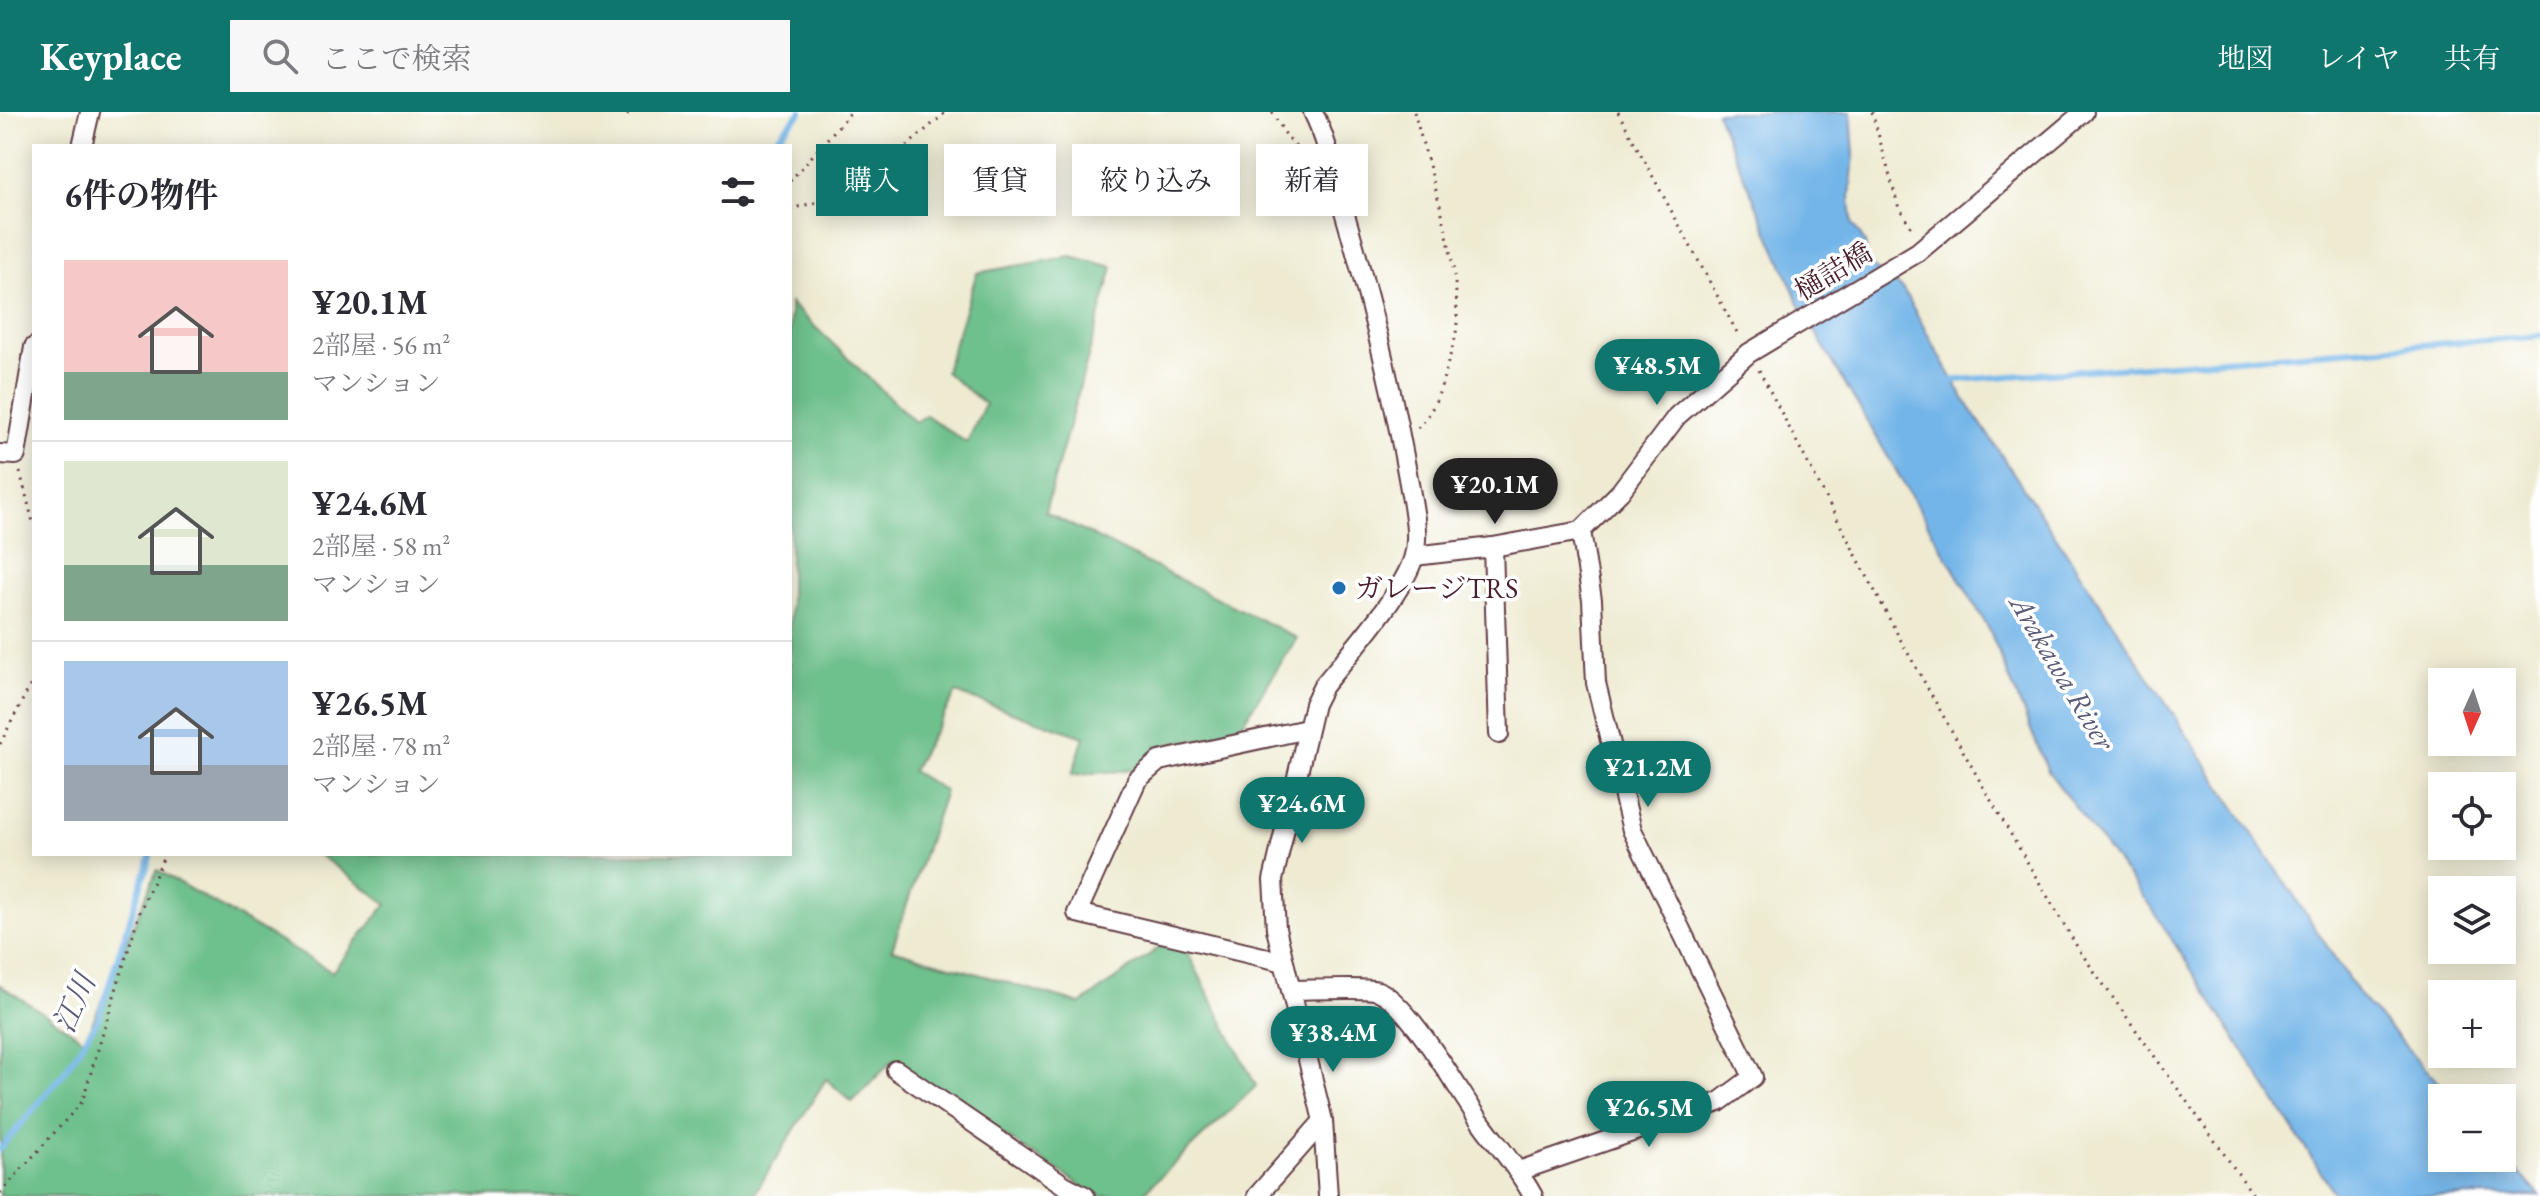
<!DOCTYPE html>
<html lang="ja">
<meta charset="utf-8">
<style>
:root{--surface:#fff;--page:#f7f7f7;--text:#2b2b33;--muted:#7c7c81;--line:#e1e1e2;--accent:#0f766e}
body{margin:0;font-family:"EB Garamond","Noto Serif JP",serif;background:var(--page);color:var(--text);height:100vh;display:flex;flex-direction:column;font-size:30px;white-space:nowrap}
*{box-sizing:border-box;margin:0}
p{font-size:26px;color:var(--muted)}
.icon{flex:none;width:44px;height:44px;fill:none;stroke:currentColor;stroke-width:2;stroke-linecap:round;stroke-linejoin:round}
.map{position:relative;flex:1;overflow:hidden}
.details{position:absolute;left:32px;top:32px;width:760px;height:712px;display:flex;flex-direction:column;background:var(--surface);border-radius:0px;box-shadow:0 4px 20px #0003}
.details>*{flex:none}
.top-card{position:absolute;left:816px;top:32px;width:760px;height:72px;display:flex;gap:16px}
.needle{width:52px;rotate:183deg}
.buttons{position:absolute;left:2428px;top:556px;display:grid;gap:16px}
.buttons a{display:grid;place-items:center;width:88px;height:88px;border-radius:0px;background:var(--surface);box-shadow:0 4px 20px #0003;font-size:40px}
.price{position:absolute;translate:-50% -68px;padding:0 18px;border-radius:28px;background:var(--accent);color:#fff;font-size:26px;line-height:52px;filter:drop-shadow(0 2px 4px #0008)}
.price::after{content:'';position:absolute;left:50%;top:48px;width:24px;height:18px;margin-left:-12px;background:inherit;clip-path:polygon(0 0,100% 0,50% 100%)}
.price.active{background:#222;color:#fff}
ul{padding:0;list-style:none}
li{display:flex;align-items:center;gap:24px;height:200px;padding:0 32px}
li+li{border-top:2px solid var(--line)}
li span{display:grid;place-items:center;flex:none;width:224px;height:160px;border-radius:0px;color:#555}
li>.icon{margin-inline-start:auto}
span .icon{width:96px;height:96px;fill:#fffc;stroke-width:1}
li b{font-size:34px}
h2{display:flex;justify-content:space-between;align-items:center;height:96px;padding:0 32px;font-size:34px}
.tag{padding:0 28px;border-radius:0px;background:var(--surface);box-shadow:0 4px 20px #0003;font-size:28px;line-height:72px}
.tag.active{background:var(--accent);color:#fff}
header{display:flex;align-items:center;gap:48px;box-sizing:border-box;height:112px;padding:0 40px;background:var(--accent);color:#fff}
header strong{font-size:38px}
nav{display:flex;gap:44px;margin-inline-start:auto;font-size:28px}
.search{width:560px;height:72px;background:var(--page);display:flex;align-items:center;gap:20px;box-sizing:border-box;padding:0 28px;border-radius:0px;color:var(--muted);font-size:30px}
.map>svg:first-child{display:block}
.forest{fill:#6ec08c;stroke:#5c705c;stroke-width:2}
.water{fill:#73b5e8;stroke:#5e6a8a;stroke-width:2}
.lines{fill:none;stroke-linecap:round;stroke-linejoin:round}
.stream{stroke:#73b5e8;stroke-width:6}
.minor-casing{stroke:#633e44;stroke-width:22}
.path{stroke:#633e44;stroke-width:3;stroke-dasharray:2 6;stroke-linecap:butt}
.minor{stroke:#fff;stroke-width:18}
.poi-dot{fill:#1f6fb2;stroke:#fff;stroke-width:3}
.labels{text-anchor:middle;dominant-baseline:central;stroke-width:7;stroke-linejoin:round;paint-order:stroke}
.street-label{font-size:28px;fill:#4a1f2b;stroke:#fff}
.poi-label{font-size:28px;fill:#4a1f2b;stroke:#fff;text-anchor:start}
.water-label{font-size:30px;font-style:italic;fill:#5a5b77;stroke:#fff}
</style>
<header>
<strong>Keyplace</strong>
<div class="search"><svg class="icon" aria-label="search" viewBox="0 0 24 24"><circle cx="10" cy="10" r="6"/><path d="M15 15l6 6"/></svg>ここで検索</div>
<nav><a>地図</a><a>レイヤ</a><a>共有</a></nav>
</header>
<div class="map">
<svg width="2540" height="1084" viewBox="0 0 2540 1084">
<rect width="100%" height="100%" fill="#fff"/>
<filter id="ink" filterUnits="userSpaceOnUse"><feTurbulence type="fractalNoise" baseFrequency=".0125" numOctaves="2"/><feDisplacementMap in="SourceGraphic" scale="16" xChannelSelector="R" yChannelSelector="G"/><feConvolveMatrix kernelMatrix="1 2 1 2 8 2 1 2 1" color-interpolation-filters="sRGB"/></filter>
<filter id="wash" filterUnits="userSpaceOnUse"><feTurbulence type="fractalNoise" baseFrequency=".006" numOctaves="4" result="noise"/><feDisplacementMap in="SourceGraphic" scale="32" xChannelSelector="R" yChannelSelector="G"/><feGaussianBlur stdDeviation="1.8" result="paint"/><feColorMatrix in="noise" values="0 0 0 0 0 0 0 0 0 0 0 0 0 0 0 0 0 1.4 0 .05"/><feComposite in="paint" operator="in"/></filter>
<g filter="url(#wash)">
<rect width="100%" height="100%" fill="#efebd3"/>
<path class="forest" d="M1071,144L1113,155L1045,400L1297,526L1233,626L1176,630L1146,657L1072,663L1084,625L956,581L912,659L945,679L892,837L1081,892L1178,822L1256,974L1140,1084H1097L891,950L852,990L826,967L753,1084H0V873L85,928L157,758L332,860L387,792L318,742H790V191L915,310L926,303L967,331L985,292L945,260L977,161Z"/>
<path class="water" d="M1716,0H1851L1854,42L1850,85L1852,111L1865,130L1868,151L1902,176L1961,282L2360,884L2452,986H2442V1046H2502V1041L2540,1084H2336L2153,798L2048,659L1990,519L1801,196Z"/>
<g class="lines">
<g class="stream">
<path d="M769,34L801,0"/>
<path d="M1945,269L2540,224"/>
<path d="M0,1037L63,962L98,907L151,742"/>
</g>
</g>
</g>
<g filter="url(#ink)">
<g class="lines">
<g class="minor-casing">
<g id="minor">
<path d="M1313,0C1329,32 1334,65 1344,99C1370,187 1392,275 1408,366C1412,390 1420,420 1414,444C1404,481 1348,543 1323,574L1314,592L1273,768L1276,817L1323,1009L1328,1084"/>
<path d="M82,34L90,0"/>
<path d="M0,342L16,343L34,235"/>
<path d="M1493,435L1499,622"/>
<path d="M1414,444L1493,435L1581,419L1620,380L1677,304L1749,241L1918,140L2084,0"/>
<path d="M1284,850L1077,801L1137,668L1159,649L1307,617"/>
<path d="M1292,878C1309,878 1367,875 1378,879C1407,889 1460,981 1480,1009C1498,1034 1518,1056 1533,1084"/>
<path d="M896,958L1064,1073L1085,1084"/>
<path d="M1519,1059L1719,990L1753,965L1632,718L1596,571L1592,488L1581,419"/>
<path d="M1257,1084L1323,1009"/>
</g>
</g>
<g class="path">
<path d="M619,0L632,3"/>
<path d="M1272,0L1283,19L1314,58"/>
<path d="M1414,0C1432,67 1458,140 1457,210C1457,228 1448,247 1444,264C1440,282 1430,306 1416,317"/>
<path d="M1618,0L1739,224"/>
<path d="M1872,0L1898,93L1914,120"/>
<path d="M790,69L851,0"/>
<path d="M790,97L853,81L946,0"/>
<path d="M1759,258L1899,525L1986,680L2079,838L2254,1084"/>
<path d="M20,360L34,414"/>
<path d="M0,632L34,566"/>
<path d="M0,1081L82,990L140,799L165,742"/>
</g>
<use href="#minor" class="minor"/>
</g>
</g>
<circle class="poi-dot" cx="1339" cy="476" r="8"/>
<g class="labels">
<g class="street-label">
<text transform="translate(1833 159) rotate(-31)">樋詰橋</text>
</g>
<g class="poi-label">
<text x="1355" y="476">ガレージTRS</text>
</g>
<g class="water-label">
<text transform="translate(2063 560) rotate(59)">Arakawa River</text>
<text transform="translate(74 891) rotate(-66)">江川</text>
</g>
</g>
</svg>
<div class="buttons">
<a><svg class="needle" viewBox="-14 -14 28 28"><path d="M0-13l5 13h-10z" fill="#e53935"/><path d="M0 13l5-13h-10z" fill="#7c7c81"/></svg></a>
<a><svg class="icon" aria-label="locate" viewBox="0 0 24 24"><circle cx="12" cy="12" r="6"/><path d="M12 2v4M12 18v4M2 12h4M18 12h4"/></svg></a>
<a><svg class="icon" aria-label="layers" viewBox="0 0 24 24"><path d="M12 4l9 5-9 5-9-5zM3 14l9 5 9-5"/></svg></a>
<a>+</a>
<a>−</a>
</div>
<b class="price" style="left:1657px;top:295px">¥48.5M</b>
<b class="price active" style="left:1495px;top:414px">¥20.1M</b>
<b class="price" style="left:1648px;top:697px">¥21.2M</b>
<b class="price" style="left:1302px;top:733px">¥24.6M</b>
<b class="price" style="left:1333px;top:962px">¥38.4M</b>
<b class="price" style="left:1649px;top:1037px">¥26.5M</b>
<div class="top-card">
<a class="tag active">購入</a>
<a class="tag">賃貸</a>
<a class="tag">絞り込み</a>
<a class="tag">新着</a>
</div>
<section class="details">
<h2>6件の物件<svg class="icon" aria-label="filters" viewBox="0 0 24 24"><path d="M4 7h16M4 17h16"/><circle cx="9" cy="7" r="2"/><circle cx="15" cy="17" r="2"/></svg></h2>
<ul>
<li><span style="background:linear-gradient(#f6c9c9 70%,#7fa58c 0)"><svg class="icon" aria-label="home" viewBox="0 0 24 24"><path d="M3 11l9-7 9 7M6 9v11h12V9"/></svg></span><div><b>¥20.1M</b><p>2部屋 · 56 m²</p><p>マンション</p></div></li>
<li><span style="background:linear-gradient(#dfe7d0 65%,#7fa58c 0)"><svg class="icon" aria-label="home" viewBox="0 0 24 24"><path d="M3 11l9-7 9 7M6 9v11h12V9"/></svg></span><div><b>¥24.6M</b><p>2部屋 · 58 m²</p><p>マンション</p></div></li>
<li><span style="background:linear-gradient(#a9c7e8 65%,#9aa5b1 0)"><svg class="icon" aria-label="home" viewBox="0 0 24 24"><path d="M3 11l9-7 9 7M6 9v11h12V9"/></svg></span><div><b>¥26.5M</b><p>2部屋 · 78 m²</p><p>マンション</p></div></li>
</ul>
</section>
</div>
